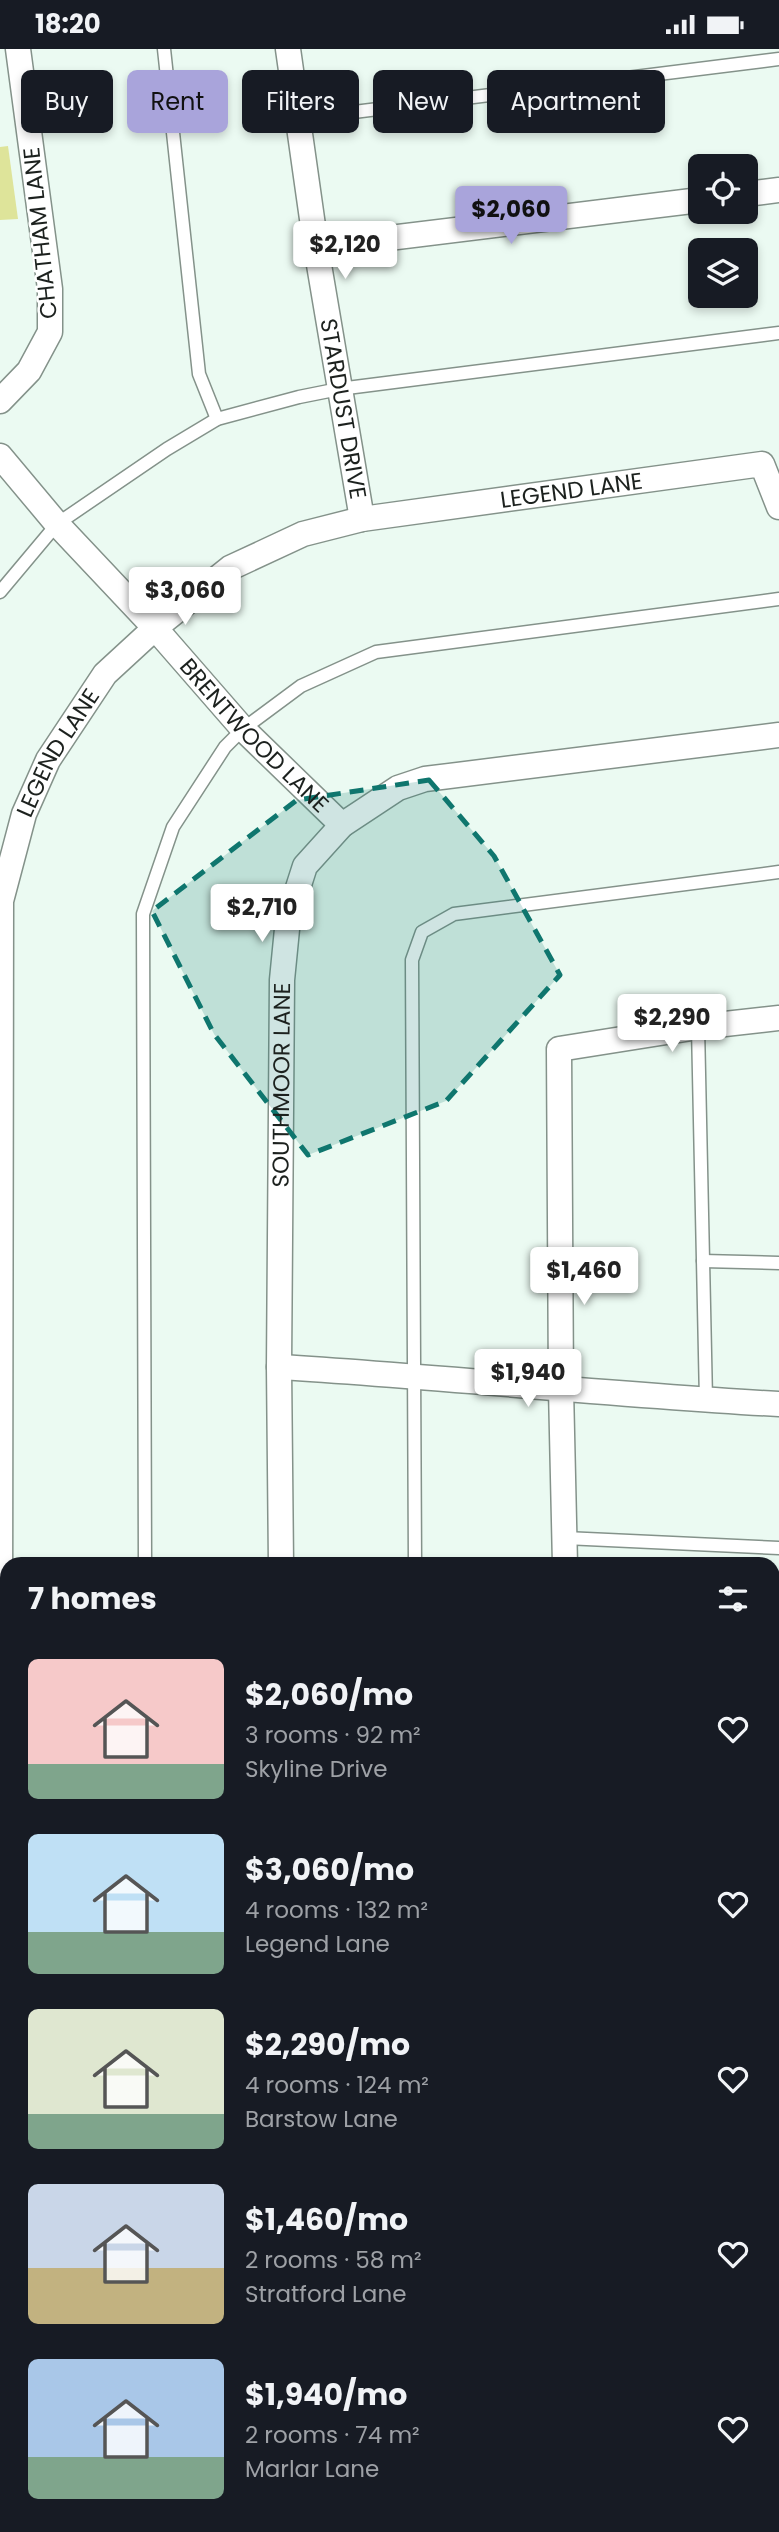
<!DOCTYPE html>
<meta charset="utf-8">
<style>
:root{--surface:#171b24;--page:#242831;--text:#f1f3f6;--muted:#9ea1a6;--accent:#a9a4db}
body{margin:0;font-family:Poppins,sans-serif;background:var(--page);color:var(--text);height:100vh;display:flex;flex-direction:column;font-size:26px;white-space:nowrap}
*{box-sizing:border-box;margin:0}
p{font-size:23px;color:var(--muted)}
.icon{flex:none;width:38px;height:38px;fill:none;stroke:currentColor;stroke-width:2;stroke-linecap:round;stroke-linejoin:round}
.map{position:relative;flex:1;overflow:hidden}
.drawer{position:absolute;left:0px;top:1508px;width:780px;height:975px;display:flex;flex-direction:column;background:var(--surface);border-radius:21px 21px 0 0;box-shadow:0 4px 10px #0003}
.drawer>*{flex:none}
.banner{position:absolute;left:21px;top:21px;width:738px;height:63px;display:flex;gap:14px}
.tools{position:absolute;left:688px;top:105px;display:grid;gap:14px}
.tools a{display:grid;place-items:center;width:70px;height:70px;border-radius:10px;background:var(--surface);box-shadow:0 4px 10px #0003;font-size:35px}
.price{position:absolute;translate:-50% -60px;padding:0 16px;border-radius:7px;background:#fff;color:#222;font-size:23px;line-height:46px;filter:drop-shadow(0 2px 4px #0008)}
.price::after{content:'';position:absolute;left:50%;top:42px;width:21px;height:16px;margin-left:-10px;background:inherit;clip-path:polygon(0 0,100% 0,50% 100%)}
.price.active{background:var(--accent);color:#111}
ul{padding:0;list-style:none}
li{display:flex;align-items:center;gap:21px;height:175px;padding:0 28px}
li span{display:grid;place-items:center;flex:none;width:196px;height:140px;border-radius:10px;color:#555}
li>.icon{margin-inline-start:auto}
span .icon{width:84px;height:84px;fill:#fffc;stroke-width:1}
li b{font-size:30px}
h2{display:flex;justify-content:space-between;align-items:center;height:84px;padding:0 28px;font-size:30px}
.chip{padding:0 24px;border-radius:10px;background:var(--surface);box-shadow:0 4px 10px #0003;font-size:24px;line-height:63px}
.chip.active{background:var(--accent);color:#111}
.status{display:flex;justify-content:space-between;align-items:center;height:49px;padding:0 35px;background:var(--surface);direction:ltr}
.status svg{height:19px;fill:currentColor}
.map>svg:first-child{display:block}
.green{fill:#dee49a}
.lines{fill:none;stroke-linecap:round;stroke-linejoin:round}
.lane-casing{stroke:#84928a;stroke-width:15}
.street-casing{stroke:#84928a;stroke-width:27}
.secondary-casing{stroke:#84928a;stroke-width:38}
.lane{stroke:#fff;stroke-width:12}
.street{stroke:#fff;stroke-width:24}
.secondary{stroke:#e4f9da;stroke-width:35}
.marked{fill:#0f766e;fill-opacity:0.2;stroke:#0f766e;stroke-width:5;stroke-dasharray:14 9;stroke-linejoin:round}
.labels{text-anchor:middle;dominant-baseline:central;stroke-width:5;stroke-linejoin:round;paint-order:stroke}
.street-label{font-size:23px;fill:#1c211e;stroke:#fff}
</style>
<div class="status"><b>18:20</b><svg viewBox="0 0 49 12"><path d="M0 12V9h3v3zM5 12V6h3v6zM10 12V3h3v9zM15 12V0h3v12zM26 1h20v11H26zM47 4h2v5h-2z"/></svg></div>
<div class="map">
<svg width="779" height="2483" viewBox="0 0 779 2483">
<rect width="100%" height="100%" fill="#ebfaf2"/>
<g class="green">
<path d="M8,97L18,170L0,171V98Z"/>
<path d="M0,1793L7,1794V2286L0,2287Z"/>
</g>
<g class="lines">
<g class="lane-casing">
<g id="lane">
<path d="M164,0L199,325L217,370"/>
<path d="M298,70L779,10"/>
<path d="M0,543L57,475L167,400L217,370L299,348L339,340L779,284"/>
<path d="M698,978L706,1351"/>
<path d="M703,1212L779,1214"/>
<path d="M565,1489L779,1499"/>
<path d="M145,1516L143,865L173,778L225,698L243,680L301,637L376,603L779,550"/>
<path d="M415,1516L412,911L422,883L454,865L779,823"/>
<path d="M164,2476L166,2483"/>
<path d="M457,2476L459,2483"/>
<path d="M760,2476L763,2483"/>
</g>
</g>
<g class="street-casing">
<g id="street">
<path id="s1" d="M288,0L316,198L362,470"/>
<path d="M746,145L779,141"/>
<path d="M316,198L700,151"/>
<path d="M0,352L29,322L50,283V240L18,0"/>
<path id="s2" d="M0,407L57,475L155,579L243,680L342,776"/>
<path d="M279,1318C446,1328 612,1346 779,1355"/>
<path id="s3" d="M281,1516L279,1318L282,931L288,870L305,817L342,776L398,739L425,730L779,686"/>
<path d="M565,1516L561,1340L559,1000L698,978L779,969"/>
<path id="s4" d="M0,1576L1,852L24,765L48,711L105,625L155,579L230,519L303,485L362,470L762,415L779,458"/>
<path d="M774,1648H779"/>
<path d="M774,2054L779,2055"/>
<path d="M774,2178L779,2195"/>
<path d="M0,2298L7,2297"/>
<path d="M0,2443L7,2464"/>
<path d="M309,2476L312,2483"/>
<path d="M609,2476L613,2483"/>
</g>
</g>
<g class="secondary-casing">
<g id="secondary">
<path d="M0,1765L7,1767"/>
<path d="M774,1856H779"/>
</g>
</g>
<use href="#lane" class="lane"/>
<use href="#street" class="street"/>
<use href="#secondary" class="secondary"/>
</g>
<path class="marked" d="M429,731L494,807L560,926L446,1052L308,1106L214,985L152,862L297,751Z"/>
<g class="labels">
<g class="street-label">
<text transform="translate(40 184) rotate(-96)">CHATHAM LANE</text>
<text stroke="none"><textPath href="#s1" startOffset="364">STARDUST DRIVE</textPath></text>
<text stroke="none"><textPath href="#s4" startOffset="1493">LEGEND LANE</textPath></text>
<text stroke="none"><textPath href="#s2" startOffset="378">BRENTWOOD LANE</textPath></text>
<text stroke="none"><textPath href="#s4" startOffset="884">LEGEND LANE</textPath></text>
<text stroke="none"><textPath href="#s3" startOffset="480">SOUTHMOOR LANE</textPath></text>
</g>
</g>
</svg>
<div class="tools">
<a><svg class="icon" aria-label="locate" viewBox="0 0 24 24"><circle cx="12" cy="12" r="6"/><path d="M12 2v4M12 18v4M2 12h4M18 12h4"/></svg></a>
<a><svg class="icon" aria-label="layers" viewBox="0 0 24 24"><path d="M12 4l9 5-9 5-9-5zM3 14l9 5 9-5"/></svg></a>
</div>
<b class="price active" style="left:511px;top:197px">$2,060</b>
<b class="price" style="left:345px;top:232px">$2,120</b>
<b class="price" style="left:185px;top:578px">$3,060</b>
<b class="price" style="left:262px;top:895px">$2,710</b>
<b class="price" style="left:672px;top:1005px">$2,290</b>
<b class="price" style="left:584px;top:1258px">$1,460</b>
<b class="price" style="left:528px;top:1360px">$1,940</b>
<div class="banner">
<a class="chip">Buy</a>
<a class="chip active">Rent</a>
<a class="chip">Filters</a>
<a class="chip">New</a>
<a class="chip">Apartment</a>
</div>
<section class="drawer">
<h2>7 homes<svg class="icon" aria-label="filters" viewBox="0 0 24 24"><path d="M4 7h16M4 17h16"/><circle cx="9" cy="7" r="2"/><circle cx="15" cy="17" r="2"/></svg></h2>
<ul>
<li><span style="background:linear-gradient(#f6c9c9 75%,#7fa58c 0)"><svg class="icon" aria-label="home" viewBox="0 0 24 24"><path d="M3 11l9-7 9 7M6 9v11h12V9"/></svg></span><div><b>$2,060/mo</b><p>3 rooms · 92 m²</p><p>Skyline Drive</p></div><svg class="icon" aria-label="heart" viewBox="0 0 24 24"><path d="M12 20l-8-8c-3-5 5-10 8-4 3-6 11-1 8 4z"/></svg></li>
<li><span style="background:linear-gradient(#bfe0f5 70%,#7fa58c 0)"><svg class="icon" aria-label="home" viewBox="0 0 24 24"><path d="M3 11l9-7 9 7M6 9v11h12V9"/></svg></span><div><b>$3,060/mo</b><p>4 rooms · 132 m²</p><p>Legend Lane</p></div><svg class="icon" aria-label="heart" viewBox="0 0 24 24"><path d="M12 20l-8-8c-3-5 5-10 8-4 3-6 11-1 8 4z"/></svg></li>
<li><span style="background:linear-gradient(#dfe7d0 75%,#7fa58c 0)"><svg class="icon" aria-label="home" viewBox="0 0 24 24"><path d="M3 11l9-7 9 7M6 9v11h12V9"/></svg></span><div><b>$2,290/mo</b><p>4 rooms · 124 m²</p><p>Barstow Lane</p></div><svg class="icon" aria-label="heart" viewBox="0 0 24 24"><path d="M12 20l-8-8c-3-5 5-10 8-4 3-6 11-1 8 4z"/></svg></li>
<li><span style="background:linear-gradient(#c9d6e8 60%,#c2b280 0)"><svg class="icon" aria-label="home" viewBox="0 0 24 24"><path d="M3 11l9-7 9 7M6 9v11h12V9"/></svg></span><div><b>$1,460/mo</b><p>2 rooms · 58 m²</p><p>Stratford Lane</p></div><svg class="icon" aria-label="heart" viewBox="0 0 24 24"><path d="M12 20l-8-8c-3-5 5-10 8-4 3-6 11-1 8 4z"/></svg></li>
<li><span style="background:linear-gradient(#a9c7e8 70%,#7fa58c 0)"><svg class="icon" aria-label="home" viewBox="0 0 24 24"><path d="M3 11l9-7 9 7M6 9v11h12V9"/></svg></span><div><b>$1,940/mo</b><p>2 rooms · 74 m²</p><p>Marlar Lane</p></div><svg class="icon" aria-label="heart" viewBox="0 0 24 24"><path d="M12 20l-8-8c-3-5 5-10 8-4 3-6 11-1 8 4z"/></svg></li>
</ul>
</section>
</div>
